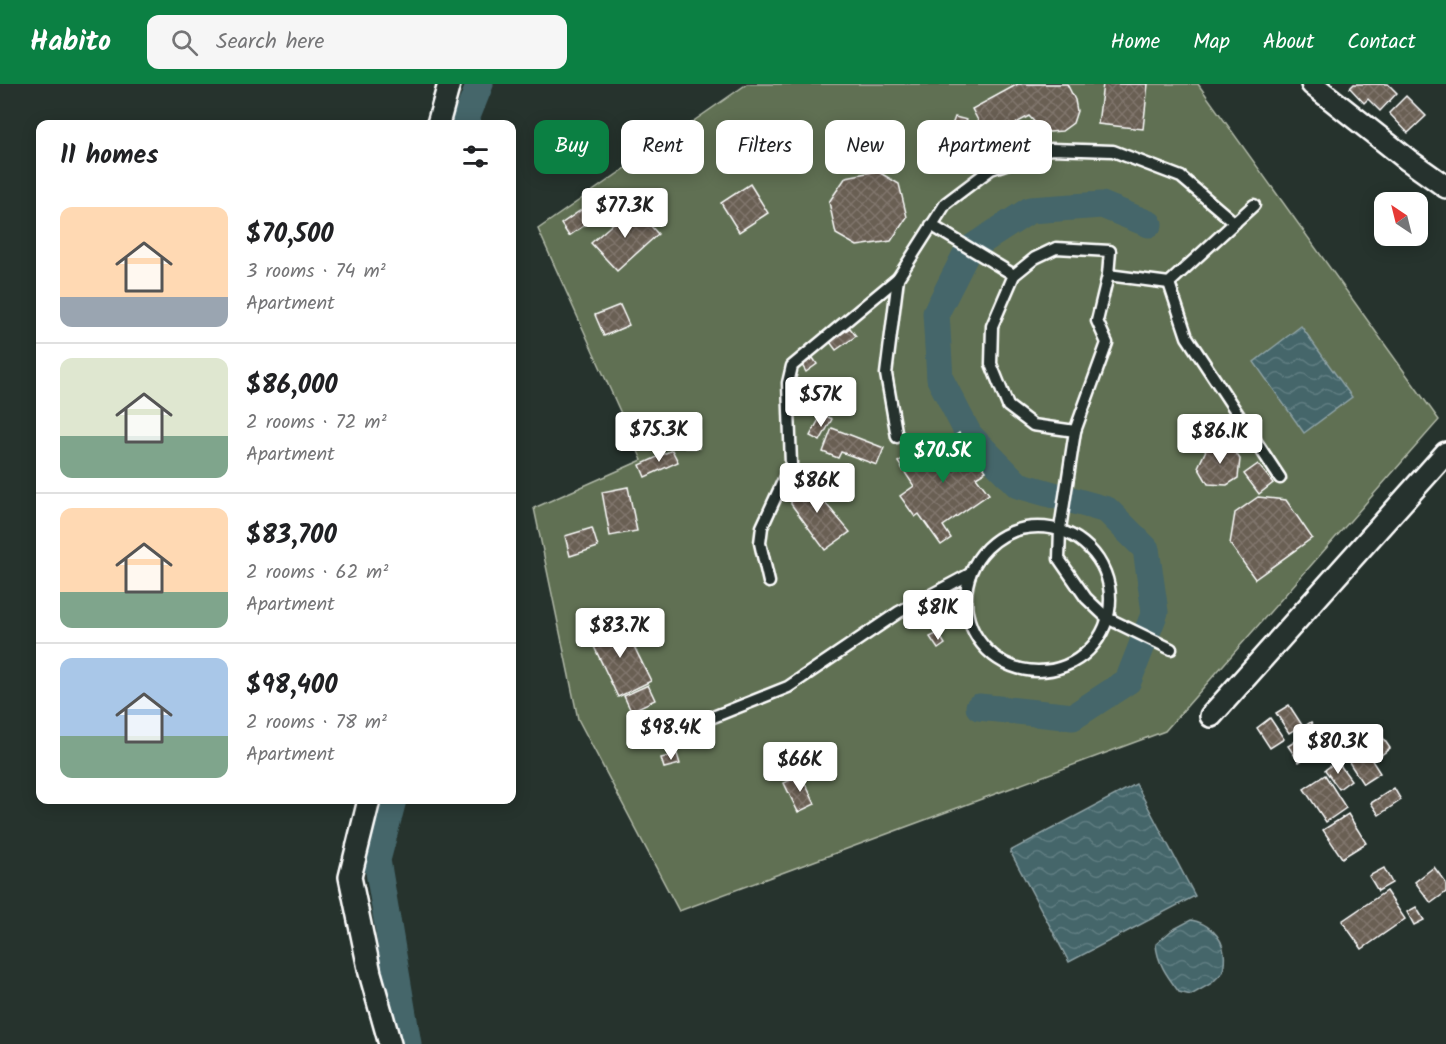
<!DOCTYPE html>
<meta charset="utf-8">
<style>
:root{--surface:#fff;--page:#f6f6f6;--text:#202124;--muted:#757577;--line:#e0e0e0;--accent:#0b8043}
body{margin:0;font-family:Kalam,sans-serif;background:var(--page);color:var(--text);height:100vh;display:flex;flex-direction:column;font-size:22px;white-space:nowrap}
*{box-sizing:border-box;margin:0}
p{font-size:20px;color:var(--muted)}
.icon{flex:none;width:33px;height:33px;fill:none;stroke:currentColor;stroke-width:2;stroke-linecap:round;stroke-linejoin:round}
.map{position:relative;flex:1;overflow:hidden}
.drawer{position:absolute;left:36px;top:36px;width:480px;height:684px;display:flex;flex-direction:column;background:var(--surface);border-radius:12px;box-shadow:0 3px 15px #0003}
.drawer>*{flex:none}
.banner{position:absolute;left:534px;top:36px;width:570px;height:54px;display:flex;gap:12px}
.needle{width:39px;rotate:325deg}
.fabs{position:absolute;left:1374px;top:108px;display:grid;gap:12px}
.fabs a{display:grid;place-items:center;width:54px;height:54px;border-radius:12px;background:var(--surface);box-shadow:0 3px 15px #0003;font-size:30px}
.price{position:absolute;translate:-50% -51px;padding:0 14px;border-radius:6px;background:#fff;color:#222;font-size:20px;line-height:39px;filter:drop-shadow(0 2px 3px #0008)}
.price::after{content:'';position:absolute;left:50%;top:36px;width:18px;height:14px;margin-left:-9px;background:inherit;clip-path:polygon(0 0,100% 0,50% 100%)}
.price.active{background:var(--accent);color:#fff}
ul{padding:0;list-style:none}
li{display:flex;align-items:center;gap:18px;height:150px;padding:0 24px}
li+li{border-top:2px solid var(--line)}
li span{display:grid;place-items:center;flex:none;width:168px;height:120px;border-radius:12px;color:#555}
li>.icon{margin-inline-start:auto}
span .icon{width:72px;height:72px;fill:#fffc;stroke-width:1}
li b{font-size:26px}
h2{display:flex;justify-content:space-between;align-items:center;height:72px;padding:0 24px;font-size:26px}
.tag{padding:0 21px;border-radius:12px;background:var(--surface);box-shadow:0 3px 15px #0003;font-size:21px;line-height:54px}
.tag.active{background:var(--accent);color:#fff}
header{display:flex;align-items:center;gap:36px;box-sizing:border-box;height:84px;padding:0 30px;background:var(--accent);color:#fff}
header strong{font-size:28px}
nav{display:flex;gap:33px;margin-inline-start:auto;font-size:21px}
.search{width:420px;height:54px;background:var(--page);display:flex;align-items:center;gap:15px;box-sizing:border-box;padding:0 21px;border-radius:12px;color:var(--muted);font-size:22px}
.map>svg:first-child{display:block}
.green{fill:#607052;stroke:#b0b8a8;stroke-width:1.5}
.water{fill:url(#water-waves);stroke:#8fa3a6;stroke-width:1.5}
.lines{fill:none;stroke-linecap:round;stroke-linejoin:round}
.canal{stroke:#44666b;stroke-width:27}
.building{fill:url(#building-cross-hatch);stroke:#fff;stroke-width:1.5}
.lane-casing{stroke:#fff;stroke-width:15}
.street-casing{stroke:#fff;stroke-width:26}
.lane{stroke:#26332d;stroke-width:10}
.street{stroke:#26332d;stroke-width:21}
</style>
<header>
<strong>Habito</strong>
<div class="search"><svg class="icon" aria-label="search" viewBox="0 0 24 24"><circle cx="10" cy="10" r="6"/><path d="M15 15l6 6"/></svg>Search here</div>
<nav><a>Home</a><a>Map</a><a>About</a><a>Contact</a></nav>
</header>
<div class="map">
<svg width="1446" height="960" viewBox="0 0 1446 960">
<defs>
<pattern id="water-waves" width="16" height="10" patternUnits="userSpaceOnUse" patternTransform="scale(1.5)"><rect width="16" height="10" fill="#44666b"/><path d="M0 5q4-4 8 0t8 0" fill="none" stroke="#607d81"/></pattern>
<pattern id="building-cross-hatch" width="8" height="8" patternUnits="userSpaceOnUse" patternTransform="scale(1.5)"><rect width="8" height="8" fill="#695e53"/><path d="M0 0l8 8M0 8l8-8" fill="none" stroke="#80766d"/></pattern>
</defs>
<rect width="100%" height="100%" fill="#26332d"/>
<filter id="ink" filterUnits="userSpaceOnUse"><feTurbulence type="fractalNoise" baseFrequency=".0167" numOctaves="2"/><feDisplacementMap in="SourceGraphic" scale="12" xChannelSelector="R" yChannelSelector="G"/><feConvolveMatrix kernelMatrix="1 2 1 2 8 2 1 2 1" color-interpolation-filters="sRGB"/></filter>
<g filter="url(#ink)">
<path class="green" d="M747,0H1198L1439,336L1165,647L679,827L578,635L534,424L642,376L538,145Z"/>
<g class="water">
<path d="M1301,242L1352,313L1304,349L1254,278Z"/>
<path d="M1136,700L1195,812L1069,878L1010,767Z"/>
<path d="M1191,836C1207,839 1222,851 1224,869C1225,875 1224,882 1223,888L1212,899L1191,911L1179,908C1168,893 1157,879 1156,860L1172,846Z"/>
</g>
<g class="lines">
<g class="canal">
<path d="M464,40L480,0"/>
<path d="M979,623L1073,633L1128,597L1155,528L1146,465L1107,426L1018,401L969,351L940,295L936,229L968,166L1030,126L1102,121L1149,140"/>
<path d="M393,716L377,776L408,960"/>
</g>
</g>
<g class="building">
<path d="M1018,0H1067L1075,16L1077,27L1073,39L1062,47L1049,48L1039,43L1029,32L988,55L972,25Z"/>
<path d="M1103,0H1148L1143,45L1098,40Z"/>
<path d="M1354,0H1388L1397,9L1380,27L1368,15L1364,19L1350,4Z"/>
<path d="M1406,12L1426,32L1408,49L1389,29Z"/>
<path d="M955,33L967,36L961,54L949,49Z"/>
<path d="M1032,44L1038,62L1017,68L1012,50Z"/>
<path d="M877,87L899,100L907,133L891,157L857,162L836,150L829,118L846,93Z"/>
<path d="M750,100L768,129L739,148L721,119Z"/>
<path d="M604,110L612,122L569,152L561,140Z"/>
<path d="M633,122L658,150L617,187L591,159Z"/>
<path d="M620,221L629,241L604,252L595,231Z"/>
<path d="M850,244L856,252L836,266L830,258Z"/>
<path d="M813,274L817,280L806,288L802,281Z"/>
<path d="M822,330L832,335L820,357L810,352Z"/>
<path d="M699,341V364H685L684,342Z"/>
<path d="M832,344L884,364L877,381L841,368L838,374L823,368Z"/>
<path d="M959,349L986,387L976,393L989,410L943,442L951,454L941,461L919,430L915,433L900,412L914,402L898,378L916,366L922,375Z"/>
<path d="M1208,362L1232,363L1240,375L1238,394L1227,401L1208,400L1198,383Z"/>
<path d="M672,366L678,378L645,393L640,381Z"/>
<path d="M1258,380L1273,399L1259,410L1244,390Z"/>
<path d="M810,395L816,408L850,448L825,466L791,420L792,399Z"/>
<path d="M628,403L637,447L610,452L602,408Z"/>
<path d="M1258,413L1286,416L1312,454L1255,495L1230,460L1235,429Z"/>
<path d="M592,444L598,463L570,472L565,452Z"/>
<path d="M621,536L651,597L618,613L589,552Z"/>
<path d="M938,549L945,560L938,565L930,553Z"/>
<path d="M648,601L655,616L631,627L624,612Z"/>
<path d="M1289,621L1302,641L1289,649L1276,629Z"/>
<path d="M1270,634L1284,655L1270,664L1257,644Z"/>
<path d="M1311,638L1323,657L1311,665L1299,646Z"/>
<path d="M1347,654L1356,667L1345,674L1336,662Z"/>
<path d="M1383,654L1390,664L1379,673L1372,663Z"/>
<path d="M1299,655L1310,671L1299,678L1288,662Z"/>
<path d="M1364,664L1380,689L1363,700L1347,675Z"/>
<path d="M677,670L680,680L664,684L661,674Z"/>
<path d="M1337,677L1351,696L1339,705L1325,686Z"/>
<path d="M801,691L815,720L798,728L784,699Z"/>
<path d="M1325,691L1346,724L1326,738L1304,705Z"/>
<path d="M1394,704L1401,716L1379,731L1371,719Z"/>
<path d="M1348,730L1366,759L1342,774L1323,746Z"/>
<path d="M1434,783L1446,799V808L1431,819L1415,798Z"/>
<path d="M1384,784L1392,799L1378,807L1369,792Z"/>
<path d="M1386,807L1405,835L1362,865L1342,837Z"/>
<path d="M1416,823L1424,836L1414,841L1407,828Z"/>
</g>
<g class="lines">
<g class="lane-casing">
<g id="lane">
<path d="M931,141L1014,191"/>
<path d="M1169,199L1187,253L1280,394"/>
<path d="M1075,347L1033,341L1008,322L991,280L992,242L1014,191L1035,174L1056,164L1110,167L1108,191"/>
<path d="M897,353L886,290L898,194L946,119L991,85L1051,65L1113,67L1181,93L1235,139"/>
<circle cx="1038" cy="515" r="72"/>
<path d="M769,498L760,459L762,443L791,380L788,299L792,282L898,194"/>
<path d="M1171,565L1107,534L1086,514L1059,475L1060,445L1075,347L1107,259L1097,237L1108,191L1169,199L1254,121"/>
<path d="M678,647L788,603L899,528L970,490"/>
</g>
</g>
<g class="street-casing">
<g id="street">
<path d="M1312,0L1408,76L1446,103"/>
<path d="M438,40L449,0"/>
<path d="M1211,632L1446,369"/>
<path d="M369,716L350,793L370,889L390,960"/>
</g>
</g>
<use href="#lane" class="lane"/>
<use href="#street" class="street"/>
</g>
</g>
</svg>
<div class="fabs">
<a><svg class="needle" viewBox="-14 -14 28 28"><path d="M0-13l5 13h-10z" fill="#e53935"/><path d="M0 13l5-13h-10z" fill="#757577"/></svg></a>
</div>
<b class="price" style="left:625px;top:155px">$77.3K</b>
<b class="price" style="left:821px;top:344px">$57K</b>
<b class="price" style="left:659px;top:379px">$75.3K</b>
<b class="price" style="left:1220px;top:381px">$86.1K</b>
<b class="price active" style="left:943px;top:400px">$70.5K</b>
<b class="price" style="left:817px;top:430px">$86K</b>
<b class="price" style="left:938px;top:557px">$81K</b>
<b class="price" style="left:620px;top:575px">$83.7K</b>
<b class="price" style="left:671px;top:677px">$98.4K</b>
<b class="price" style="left:1338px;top:691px">$80.3K</b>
<b class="price" style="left:800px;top:709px">$66K</b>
<div class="banner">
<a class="tag active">Buy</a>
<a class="tag">Rent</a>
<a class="tag">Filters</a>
<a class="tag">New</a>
<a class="tag">Apartment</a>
</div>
<section class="drawer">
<h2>11 homes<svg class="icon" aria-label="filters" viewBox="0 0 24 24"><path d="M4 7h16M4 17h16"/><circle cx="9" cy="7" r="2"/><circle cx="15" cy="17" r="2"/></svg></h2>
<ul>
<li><span style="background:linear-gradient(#ffd9b3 75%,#9aa5b1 0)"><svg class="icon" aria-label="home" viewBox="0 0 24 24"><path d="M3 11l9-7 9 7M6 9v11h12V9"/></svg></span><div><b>$70,500</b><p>3 rooms · 74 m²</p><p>Apartment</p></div></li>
<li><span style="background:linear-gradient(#dfe7d0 65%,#7fa58c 0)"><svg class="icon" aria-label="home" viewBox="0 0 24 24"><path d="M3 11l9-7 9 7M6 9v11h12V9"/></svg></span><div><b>$86,000</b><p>2 rooms · 72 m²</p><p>Apartment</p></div></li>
<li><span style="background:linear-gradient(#ffd9b3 70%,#7fa58c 0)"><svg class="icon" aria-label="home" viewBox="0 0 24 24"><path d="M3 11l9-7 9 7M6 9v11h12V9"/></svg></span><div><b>$83,700</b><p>2 rooms · 62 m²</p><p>Apartment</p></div></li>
<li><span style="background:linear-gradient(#a9c7e8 65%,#7fa58c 0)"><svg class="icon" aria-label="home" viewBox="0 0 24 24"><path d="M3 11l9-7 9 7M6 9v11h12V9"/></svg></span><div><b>$98,400</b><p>2 rooms · 78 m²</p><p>Apartment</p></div></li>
</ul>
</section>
</div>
